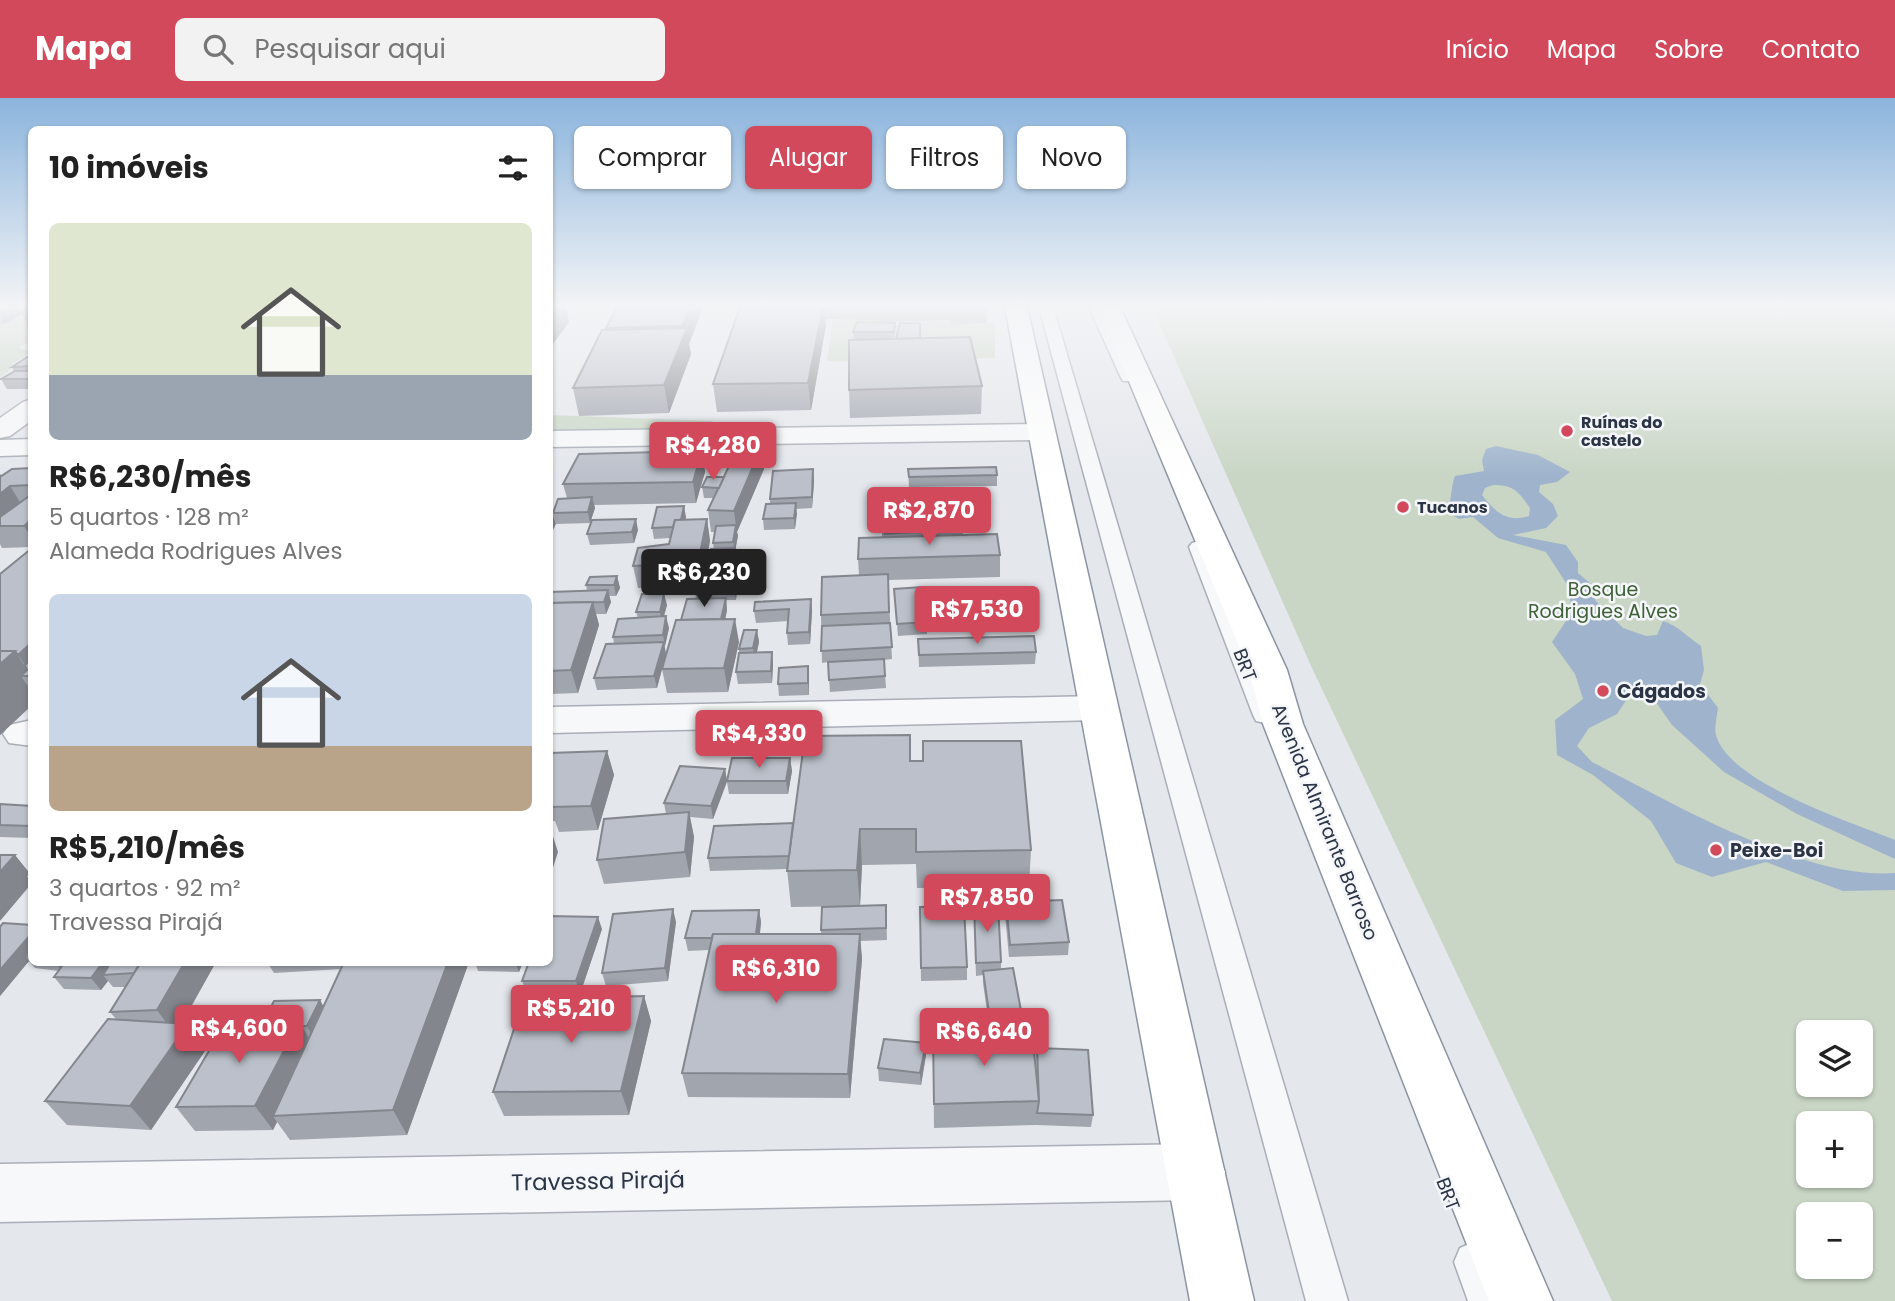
<!DOCTYPE html>
<html lang="pt">
<meta charset="utf-8">
<style>
:root{--surface:#fff;--page:#f2f2f2;--text:#222;--muted:#767676;--accent:#d1495b}
body{margin:0;font-family:Poppins,sans-serif;background:var(--page);color:var(--text);height:100vh;display:flex;flex-direction:column;font-size:26px;white-space:nowrap}
*{box-sizing:border-box;margin:0}
p{font-size:23px;color:var(--muted)}
.icon{flex:none;width:38px;height:38px;fill:none;stroke:currentColor;stroke-width:2;stroke-linecap:round;stroke-linejoin:round}
.map{position:relative;flex:1;overflow:hidden}
.panel{position:absolute;left:28px;top:28px;width:525px;height:840px;display:flex;flex-direction:column;background:var(--surface);border-radius:10px;box-shadow:0 2px 5px #0004}
.panel>*{flex:none}
.hud{position:absolute;left:574px;top:28px;width:665px;height:63px;display:flex;gap:14px}
.controls{position:absolute;left:1796px;top:922px;display:grid;gap:14px}
.controls a{display:grid;place-items:center;width:77px;height:77px;border-radius:10px;background:var(--surface);box-shadow:0 2px 5px #0004;font-size:35px}
.price{position:absolute;translate:-50% -60px;padding:0 16px;border-radius:7px;background:var(--accent);color:#fff;font-size:23px;line-height:46px;filter:drop-shadow(0 2px 4px #0008)}
.price::after{content:'';position:absolute;left:50%;top:42px;width:21px;height:16px;margin-left:-10px;background:inherit;clip-path:polygon(0 0,100% 0,50% 100%)}
.price.active{background:#222;color:#fff}
ul{padding:0;list-style:none}
li{display:grid;align-content:center;gap:14px;height:371px;padding:0 21px}
li span{display:grid;place-items:center;height:217px;border-radius:10px;color:#555}
li>.icon{margin-inline-start:auto}
span .icon{width:126px;height:126px;fill:#fffc;stroke-width:1}
li b{font-size:30px}
h2{display:flex;justify-content:space-between;align-items:center;height:84px;padding:0 21px;font-size:30px}
.chip{padding:0 24px;border-radius:10px;background:var(--surface);box-shadow:0 2px 5px #0004;font-size:24px;line-height:63px}
.chip.active{background:var(--accent);color:#fff}
header{display:flex;align-items:center;gap:42px;box-sizing:border-box;height:98px;padding:0 35px;background:var(--accent);color:#fff}
header strong{font-size:33px}
nav{display:flex;gap:38px;margin-inline-start:auto;font-size:24px}
.search{width:490px;height:63px;background:var(--page);display:flex;align-items:center;gap:18px;box-sizing:border-box;padding:0 24px;border-radius:10px;color:var(--muted);font-size:26px}
.map>svg:first-child{display:block}
.green{fill:#c9d6c5;fill-rule:evenodd}
.water{fill:#9fb4cc;fill-rule:evenodd}
.lines{fill:none;stroke-linecap:round;stroke-linejoin:round}
.service-casing{stroke:#a9aeb7;stroke-width:3}
.minor-casing{stroke:#a9aeb7;stroke-width:3}
.trunk-casing{stroke:#8b94a3;stroke-width:3}
.service{fill:#f7f8fa;fill-rule:evenodd}
.minor{fill:#f7f8fa;fill-rule:evenodd}
.trunk{fill:#fff;fill-rule:evenodd}
.wall{fill:#a1a5ae}
.shaded-wall{fill:#83868d}
.building{fill:#bbc0ca;stroke:#83868d;stroke-width:2}
.poi-dot{fill:#d1495b;stroke:#f4f6f9;stroke-width:2.5}
.labels{text-anchor:middle;dominant-baseline:central;stroke-width:5;stroke-linejoin:round;paint-order:stroke}
.far-poi-label{font-size:16px;font-weight:bold;fill:#2b3445;stroke:#f4f6f9;text-anchor:start}
.park-label{font-size:19px;fill:#3f6138;stroke:#f4f6f9}
.street-label{font-size:19px;fill:#2b3445;stroke:#f4f6f9}
.poi-label{font-size:19px;font-weight:bold;fill:#2b3445;stroke:#f4f6f9;text-anchor:start}
.near-street-label{font-size:23px;fill:#2b3445;stroke:#f4f6f9}
</style>
<header>
<strong>Mapa</strong>
<div class="search"><svg class="icon" aria-label="search" viewBox="0 0 24 24"><circle cx="10" cy="10" r="6"/><path d="M15 15l6 6"/></svg>Pesquisar aqui</div>
<nav><a>Início</a><a>Mapa</a><a>Sobre</a><a>Contato</a></nav>
</header>
<div class="map">
<svg width="1895" height="1203" viewBox="0 0 1895 1203">
<rect width="100%" height="100%" fill="#e4e7ec"/>
<g class="green">
<path d="M16,209H31V242L19,250L31,254L12,266L8,274L0,279V213Z"/>
<path d="M1152,209H1895V1203H1612L1312,570ZM1808,934H1860V987H1808ZM1808,1026H1860V1078H1808ZM1808,1116H1860V1169H1808Z"/>
<path d="M833,221L875,222V225L913,226L912,222H951V226L995,225V260L887,265L827,263Z"/>
<path d="M550,317L713,323L709,336L550,338Z"/>
</g>
<path class="water" d="M1496,348L1538,357L1570,374L1557,384L1540,387L1539,394L1553,406L1558,418L1546,430L1513,437L1566,447L1578,464V475L1592,487L1595,502L1623,530L1646,538L1657,537L1663,523C1677,527 1689,540 1701,548L1704,572L1700,586L1718,610C1717,618 1714,630 1716,637C1729,685 1851,724 1895,742V761L1797,716L1724,674L1672,627L1651,597L1633,592L1617,616L1589,630L1577,648L1592,664C1655,696 1709,727 1775,752C1815,766 1853,778 1895,775V792L1843,793L1766,764L1712,779L1676,765L1651,723L1593,677L1557,657L1555,622L1583,601L1575,576L1552,544L1572,514L1568,488L1546,454L1498,440L1473,419L1459,421L1446,413C1453,401 1450,391 1455,378L1484,373L1482,362L1486,351ZM1493,387C1514,387 1518,393 1530,410L1529,418C1507,425 1495,414 1482,397L1485,390Z"/>
<g class="lines">
<g class="service-casing">
<g id="service">
<path d="M1039,209H1053L1348,1203H1306Z"/>
<path d="M1089,209H1103L1137,280L1135,283H1123L1121,280Z"/>
<path d="M1199,443L1206,445L1209,449L1277,617L1274,623L1265,625L1256,623L1253,617L1189,449L1192,445Z"/>
<path d="M1474,1144L1488,1150L1510,1203H1468L1454,1164L1460,1150Z"/>
</g>
</g>
<g class="minor-casing">
<g id="minor">
<path d="M32,301V322L10,338L0,340V320L23,304Z"/>
<path d="M1042,326L1052,328L1055,334L1052,340L1042,342L550,349V333Z"/>
<path d="M32,341V357L0,358V342Z"/>
<path d="M1099,598L1113,601L1118,610L1113,619L1099,622L550,635V609Z"/>
<path d="M32,622V648L9,645L3,636L9,627Z"/>
<path d="M1196,1046L1217,1054L1225,1074L1217,1094L1196,1102L0,1124V1066Z"/>
</g>
</g>
<g class="trunk-casing">
<g id="trunk">
<path d="M1005,209H1027L1254,1203H1190Z"/>
<path d="M1098,209H1120L1287,572L1303,626L1553,1203H1489L1263,626L1249,572Z"/>
</g>
</g>
<use href="#service" class="service"/>
<use href="#minor" class="minor"/>
<use href="#trunk" class="trunk"/>
</g>
<g class="wall">
<path d="M0,209H21L23,212L32,209V222L25,223L22,216L4,226H0Z"/>
<path d="M617,209H703L689,246L691,256L669,315L579,318L573,290L606,232V230Z"/>
<path d="M740,209H987V225L951,226V222L887,224L895,234L894,241L920,240L982,288L981,316L850,320L849,292L854,242L853,234L874,224V222L826,221V227L811,312L717,314L713,286Z"/>
<path d="M32,259V291H7L1,281L14,273L12,269Z"/>
<path d="M761,350L764,371L737,434L738,438L735,453L737,462L734,475L710,476L708,465L714,451L713,445L715,434H711L708,412L714,400H704L702,389L724,379Z"/>
<path d="M702,353L705,374L696,405L594,407L595,410L590,425L556,426L553,415L567,400L563,386Z"/>
<path d="M32,370V449L2,450L0,446V376L1,378Z"/>
<path d="M908,371L997,377V388L909,389Z"/>
<path d="M814,382L812,410L796,411L795,431L764,432L763,421L770,406V401Z"/>
<path d="M684,408L685,422L707,421L710,443L703,480L735,478L737,490L736,502H726L727,512L725,521L739,544L728,594L667,595L662,571L681,522L696,501L695,492V488L638,490L633,468L669,446L670,440L654,441L652,430Z"/>
<path d="M958,416L963,430V437L1000,457V479L888,482L892,561L884,562L886,590L830,594L828,564L822,565L821,517L859,477L858,461L882,440V433L878,434V423Z"/>
<path d="M638,432L634,445L590,447L587,436Z"/>
<path d="M32,450V607L0,637Z"/>
<path d="M617,478L620,490L616,498H609L611,504L606,516H596L599,527L578,595L550,596V497L587,493L586,487Z"/>
<path d="M894,491L927,524V536L898,538Z"/>
<path d="M811,501L812,513L810,546L788,547L787,535L788,523L756,525L754,513Z"/>
<path d="M667,507L664,518L669,530L665,548L664,549L666,556L657,590L597,592L594,580L614,546L613,539L638,520L636,514Z"/>
<path d="M757,532L759,544L757,554H772L773,566L772,585L738,586L736,574L739,555V551Z"/>
<path d="M918,541L1036,554L1035,566L919,569Z"/>
<path d="M809,580V597L779,598L778,586Z"/>
<path d="M607,653L614,677L598,732L559,734L555,723H550V655Z"/>
<path d="M790,660L792,673L788,696H729L727,684L713,721L690,719L694,739L690,779L604,786L597,762L666,716L664,705L725,671L727,683Z"/>
<path d="M911,663L1031,752L1029,788L917,790L916,766L862,767L860,808L886,807L887,842L860,843L862,861L850,1000L688,999L682,975L709,852L688,853L685,840L759,812L761,824L760,836H821V832L858,808L791,809L787,771L710,773L708,760L793,725Z"/>
<path d="M0,706L32,708V740L0,739Z"/>
<path d="M1006,804L1069,844L1068,857L1009,859L1005,817Z"/>
<path d="M974,807L1001,864V871L1025,934L1036,970L1037,950L1093,1017L1091,1029L1036,1027L934,1030L933,936L990,935L983,885V877L976,878Z"/>
<path d="M920,809L967,869V882L921,883Z"/>
<path d="M676,824L668,883L606,888L602,875Z"/>
<path d="M32,827V864H216L182,925L188,926L207,950L151,1032L67,1027L45,1003L116,921L110,914L125,889H113L108,883L101,892L64,891L54,879L59,873L35,870L29,863L0,898V829Z"/>
<path d="M602,831L580,896L527,895L522,883Z"/>
<path d="M267,864H469L407,1037L290,1042L277,1024L273,1032L195,1033L176,1009L263,924L320,902L323,908L341,871L274,875Z"/>
<path d="M475,864H523L519,874L478,873Z"/>
<path d="M644,898L651,923L629,1017L504,1018L493,994Z"/>
<path d="M926,957L921,987L879,983L878,970Z"/>
</g>
<g class="shaded-wall">
<path d="M13,209H21L23,214H21L22,216L4,226L0,217Z"/>
<path d="M556,209H566L569,224L550,250V217Z"/>
<path d="M690,209H703L689,246L691,256L669,315L664,287L684,238L682,228Z"/>
<path d="M823,209H825L826,227L811,312L808,285Z"/>
<path d="M32,278V289L27,281Z"/>
<path d="M761,350L764,371L737,434L738,438L735,453L737,462L734,475L733,464L735,453L733,444L736,428L734,413Z"/>
<path d="M702,353L705,374L696,405L693,384Z"/>
<path d="M813,371L814,382L812,410V399Z"/>
<path d="M0,376L8,390L10,388L23,409L0,427Z"/>
<path d="M592,399L595,410L590,425L588,414Z"/>
<path d="M796,405L797,416L795,431L794,420Z"/>
<path d="M684,408L686,419L681,440L680,429Z"/>
<path d="M553,416L556,426L550,438V422Z"/>
<path d="M32,421V441L24,428Z"/>
<path d="M636,421L638,432L634,445L632,434Z"/>
<path d="M707,421L710,443L701,488L698,465Z"/>
<path d="M617,478L620,490L616,498L614,487Z"/>
<path d="M735,478L737,490L736,502L734,490Z"/>
<path d="M608,492L611,504L606,516L604,504Z"/>
<path d="M664,496L667,507L662,525L660,514Z"/>
<path d="M726,500L727,512L722,539L720,527Z"/>
<path d="M811,501L812,513L810,546L809,534Z"/>
<path d="M593,504L599,527L578,595L571,572Z"/>
<path d="M666,518L669,530L665,548L663,537Z"/>
<path d="M735,521L739,544L728,594L724,570Z"/>
<path d="M757,532L759,544L755,562L753,550Z"/>
<path d="M32,544V577L18,557Z"/>
<path d="M664,544L666,556L657,590L654,578Z"/>
<path d="M15,553L31,578H21L32,594V607L0,637V566Z"/>
<path d="M772,554L773,566L772,585L771,573Z"/>
<path d="M808,568L809,580V597L808,585Z"/>
<path d="M607,653L614,677L598,732L591,708Z"/>
<path d="M790,660L792,673L788,696L786,683Z"/>
<path d="M725,671L727,683L713,721L711,708Z"/>
<path d="M689,714L694,739L690,779L685,754Z"/>
<path d="M550,729L558,754L550,779Z"/>
<path d="M860,731L862,767L860,808L857,772Z"/>
<path d="M15,757L32,778H27L32,785L0,823V774Z"/>
<path d="M673,811L676,824L668,883L665,870Z"/>
<path d="M759,812L761,824L758,852L756,839Z"/>
<path d="M598,819L602,831L580,896L576,883Z"/>
<path d="M32,835V858L25,857L29,863L0,898V872Z"/>
<path d="M860,836L862,861L850,1000L848,976Z"/>
<path d="M55,864H70L62,873Z"/>
<path d="M103,864H122L103,877L108,883L101,892L91,880Z"/>
<path d="M185,864H216L175,937L157,912Z"/>
<path d="M448,864H469L407,1037L393,1012Z"/>
<path d="M515,864H523L519,874Z"/>
<path d="M644,898L651,923L629,1017L621,993Z"/>
<path d="M320,902L327,915L314,941L307,928Z"/>
<path d="M299,924L314,948L273,1018L277,1024L273,1032L255,1008Z"/>
<path d="M188,926L207,950L151,1032L130,1008Z"/>
<path d="M926,945V957L921,987L920,975Z"/>
</g>
<g class="building">
<path d="M0,209H13L0,217Z"/>
<path d="M27,209H32V213L21,214Z"/>
<path d="M550,209H556L550,217Z"/>
<path d="M617,209H690L682,228L606,230Z"/>
<path d="M740,209H823L808,285L713,286Z"/>
<path d="M857,224L895,225L894,234H853Z"/>
<path d="M900,225H920V240L896,241Z"/>
<path d="M687,230L664,287L573,290L602,232Z"/>
<path d="M970,239L982,288L849,292V242Z"/>
<path d="M27,259H32V268L12,269Z"/>
<path d="M15,273H32V278L27,281H1Z"/>
<path d="M738,349L761,350L734,413L708,412Z"/>
<path d="M702,353L693,384L563,386L579,356Z"/>
<path d="M996,369L997,377L909,379L908,371Z"/>
<path d="M32,370V387L10,388L0,396V379L12,371Z"/>
<path d="M813,371L812,399L770,401L773,373Z"/>
<path d="M707,379H724L719,390L702,389Z"/>
<path d="M32,396V421L24,428H0V419Z"/>
<path d="M592,399L588,414L553,415L558,401Z"/>
<path d="M796,405L794,420L763,421L766,406Z"/>
<path d="M957,405L958,416L956,411L881,417L882,422L878,423L879,406Z"/>
<path d="M684,408L681,422H675L673,429L652,430L657,409Z"/>
<path d="M956,411L963,430L885,436L881,417Z"/>
<path d="M636,421L632,434L587,436L592,422Z"/>
<path d="M707,421L698,465L633,468L638,450L669,446L675,422Z"/>
<path d="M736,427L733,444L713,445L716,428Z"/>
<path d="M997,436L1000,457L858,461L859,440Z"/>
<path d="M32,450V544L18,557L15,553H0V476Z"/>
<path d="M735,450L733,464L708,465L711,451Z"/>
<path d="M888,476L889,514L821,517L822,479Z"/>
<path d="M617,478L614,487H586L590,479Z"/>
<path d="M735,478L734,490L695,492L696,480Z"/>
<path d="M922,489L927,524L897,526L894,491Z"/>
<path d="M608,492L604,504L550,505V494Z"/>
<path d="M642,496H664L660,514H636Z"/>
<path d="M726,500L721,521L681,522L687,501Z"/>
<path d="M811,501L809,534L787,535L789,511L754,513L755,504Z"/>
<path d="M593,504L571,572L550,573V505Z"/>
<path d="M666,518L663,537L613,539L618,521Z"/>
<path d="M735,521L724,570L662,571L676,522Z"/>
<path d="M890,525L892,549L821,553L822,528Z"/>
<path d="M744,532H757L753,550L739,551Z"/>
<path d="M1034,538L1036,554L919,557L918,541Z"/>
<path d="M664,544L654,578L594,580L606,546Z"/>
<path d="M0,553H15L0,566Z"/>
<path d="M772,554L771,573L736,574L739,555Z"/>
<path d="M32,561V578H21L27,572L25,567Z"/>
<path d="M884,561L885,578L829,582L828,564Z"/>
<path d="M808,568V585L778,586L779,570Z"/>
<path d="M910,637V663H923V643H1021L1031,752L916,754V731H860L857,772L787,773L805,638Z"/>
<path d="M607,653L591,708L551,709L550,702V655Z"/>
<path d="M732,660H790L786,683H727Z"/>
<path d="M680,668L725,671L711,708L664,705Z"/>
<path d="M0,706L32,708V728L0,727Z"/>
<path d="M689,714L685,754L597,762L604,721Z"/>
<path d="M793,725L789,758L708,760L714,728Z"/>
<path d="M0,757H15L0,774Z"/>
<path d="M1062,802L1069,844L1010,847L1006,804Z"/>
<path d="M886,807V830L821,832L822,809Z"/>
<path d="M974,807H998L1001,864L976,865Z"/>
<path d="M964,808L967,869L921,870L920,809Z"/>
<path d="M673,811L665,870L602,875L613,816Z"/>
<path d="M759,812L756,836H713L712,840H685L692,813Z"/>
<path d="M550,818L598,819L576,883H522L529,864H550Z"/>
<path d="M3,825L32,827V835L0,872V829Z"/>
<path d="M713,836H860L848,976L682,975Z"/>
<path d="M32,850V858L25,857Z"/>
<path d="M65,864H103L91,880L54,879Z"/>
<path d="M111,864H141L134,875L103,877Z"/>
<path d="M141,864H185L157,912L110,914Z"/>
<path d="M344,864H448L393,1012L273,1018Z"/>
<path d="M1013,870L1025,934L992,935L983,873Z"/>
<path d="M644,898L621,993L493,994L524,901Z"/>
<path d="M320,902L307,928H301L299,924H263L274,903Z"/>
<path d="M108,921L188,926L130,1008L45,1003Z"/>
<path d="M226,924H299L255,1008L176,1009Z"/>
<path d="M1032,934L1039,1003L934,1006L933,936Z"/>
<path d="M884,941L926,945L920,975L878,970Z"/>
<path d="M1037,950L1088,952L1093,1017L1037,1015L1039,1003Z"/>
</g>
<linearGradient id="sky" x2="0" y2="1"><stop stop-color="#8bb4dd"/><stop offset="0.55" stop-color="#f3f4f6"/><stop offset="1" stop-color="#f3f4f6" stop-opacity="0"/></linearGradient>
<rect width="1895" height="378" fill="url(#sky)"/>
<g class="poi-dot">
<circle cx="1567" cy="333" r="7"/>
<circle cx="1403" cy="409" r="7"/>
<circle cx="1603" cy="593" r="7"/>
<circle cx="1716" cy="752" r="7"/>
</g>
<g class="labels">
<g class="far-poi-label">
<text x="1581" y="324">Ruínas do<tspan x="1581" dy="18">castelo</tspan></text>
<text x="1417" y="409">Tucanos</text>
</g>
<g class="park-label">
<text x="1603" y="491">Bosque<tspan x="1603" dy="22">Rodrigues Alves</tspan></text>
</g>
<g class="street-label">
<text transform="translate(1245 567) rotate(69)">BRT</text>
<text transform="translate(1325 724) rotate(68)">Avenida Almirante Barroso</text>
<text transform="translate(1448 1096) rotate(69)">BRT</text>
</g>
<g class="poi-label">
<text x="1617" y="593">Cágados</text>
<text x="1730" y="752">Peixe-Boi</text>
</g>
<g class="near-street-label">
<text transform="translate(598 1083) rotate(-1)">Travessa Pirajá</text>
</g>
</g>
</svg>
<div class="controls">
<a><svg class="icon" aria-label="layers" viewBox="0 0 24 24"><path d="M12 4l9 5-9 5-9-5zM3 14l9 5 9-5"/></svg></a>
<a>+</a>
<a>−</a>
</div>
<b class="price" style="left:713px;top:384px">R$4,280</b>
<b class="price" style="left:929px;top:449px">R$2,870</b>
<b class="price active" style="left:704px;top:511px">R$6,230</b>
<b class="price" style="left:977px;top:548px">R$7,530</b>
<b class="price" style="left:759px;top:672px">R$4,330</b>
<b class="price" style="left:987px;top:836px">R$7,850</b>
<b class="price" style="left:776px;top:907px">R$6,310</b>
<b class="price" style="left:571px;top:947px">R$5,210</b>
<b class="price" style="left:239px;top:967px">R$4,600</b>
<b class="price" style="left:984px;top:970px">R$6,640</b>
<div class="hud">
<a class="chip">Comprar</a>
<a class="chip active">Alugar</a>
<a class="chip">Filtros</a>
<a class="chip">Novo</a>
</div>
<section class="panel">
<h2>10 imóveis<svg class="icon" aria-label="filters" viewBox="0 0 24 24"><path d="M4 7h16M4 17h16"/><circle cx="9" cy="7" r="2"/><circle cx="15" cy="17" r="2"/></svg></h2>
<ul>
<li><span style="background:linear-gradient(#dfe7d0 70%,#9aa5b1 0)"><svg class="icon" aria-label="home" viewBox="0 0 24 24"><path d="M3 11l9-7 9 7M6 9v11h12V9"/></svg></span><div><b>R$6,230/mês</b><p>5 quartos · 128 m²</p><p>Alameda Rodrigues Alves</p></div></li>
<li><span style="background:linear-gradient(#c9d6e8 70%,#b9a48a 0)"><svg class="icon" aria-label="home" viewBox="0 0 24 24"><path d="M3 11l9-7 9 7M6 9v11h12V9"/></svg></span><div><b>R$5,210/mês</b><p>3 quartos · 92 m²</p><p>Travessa Pirajá</p></div></li>
</ul>
</section>
</div>
